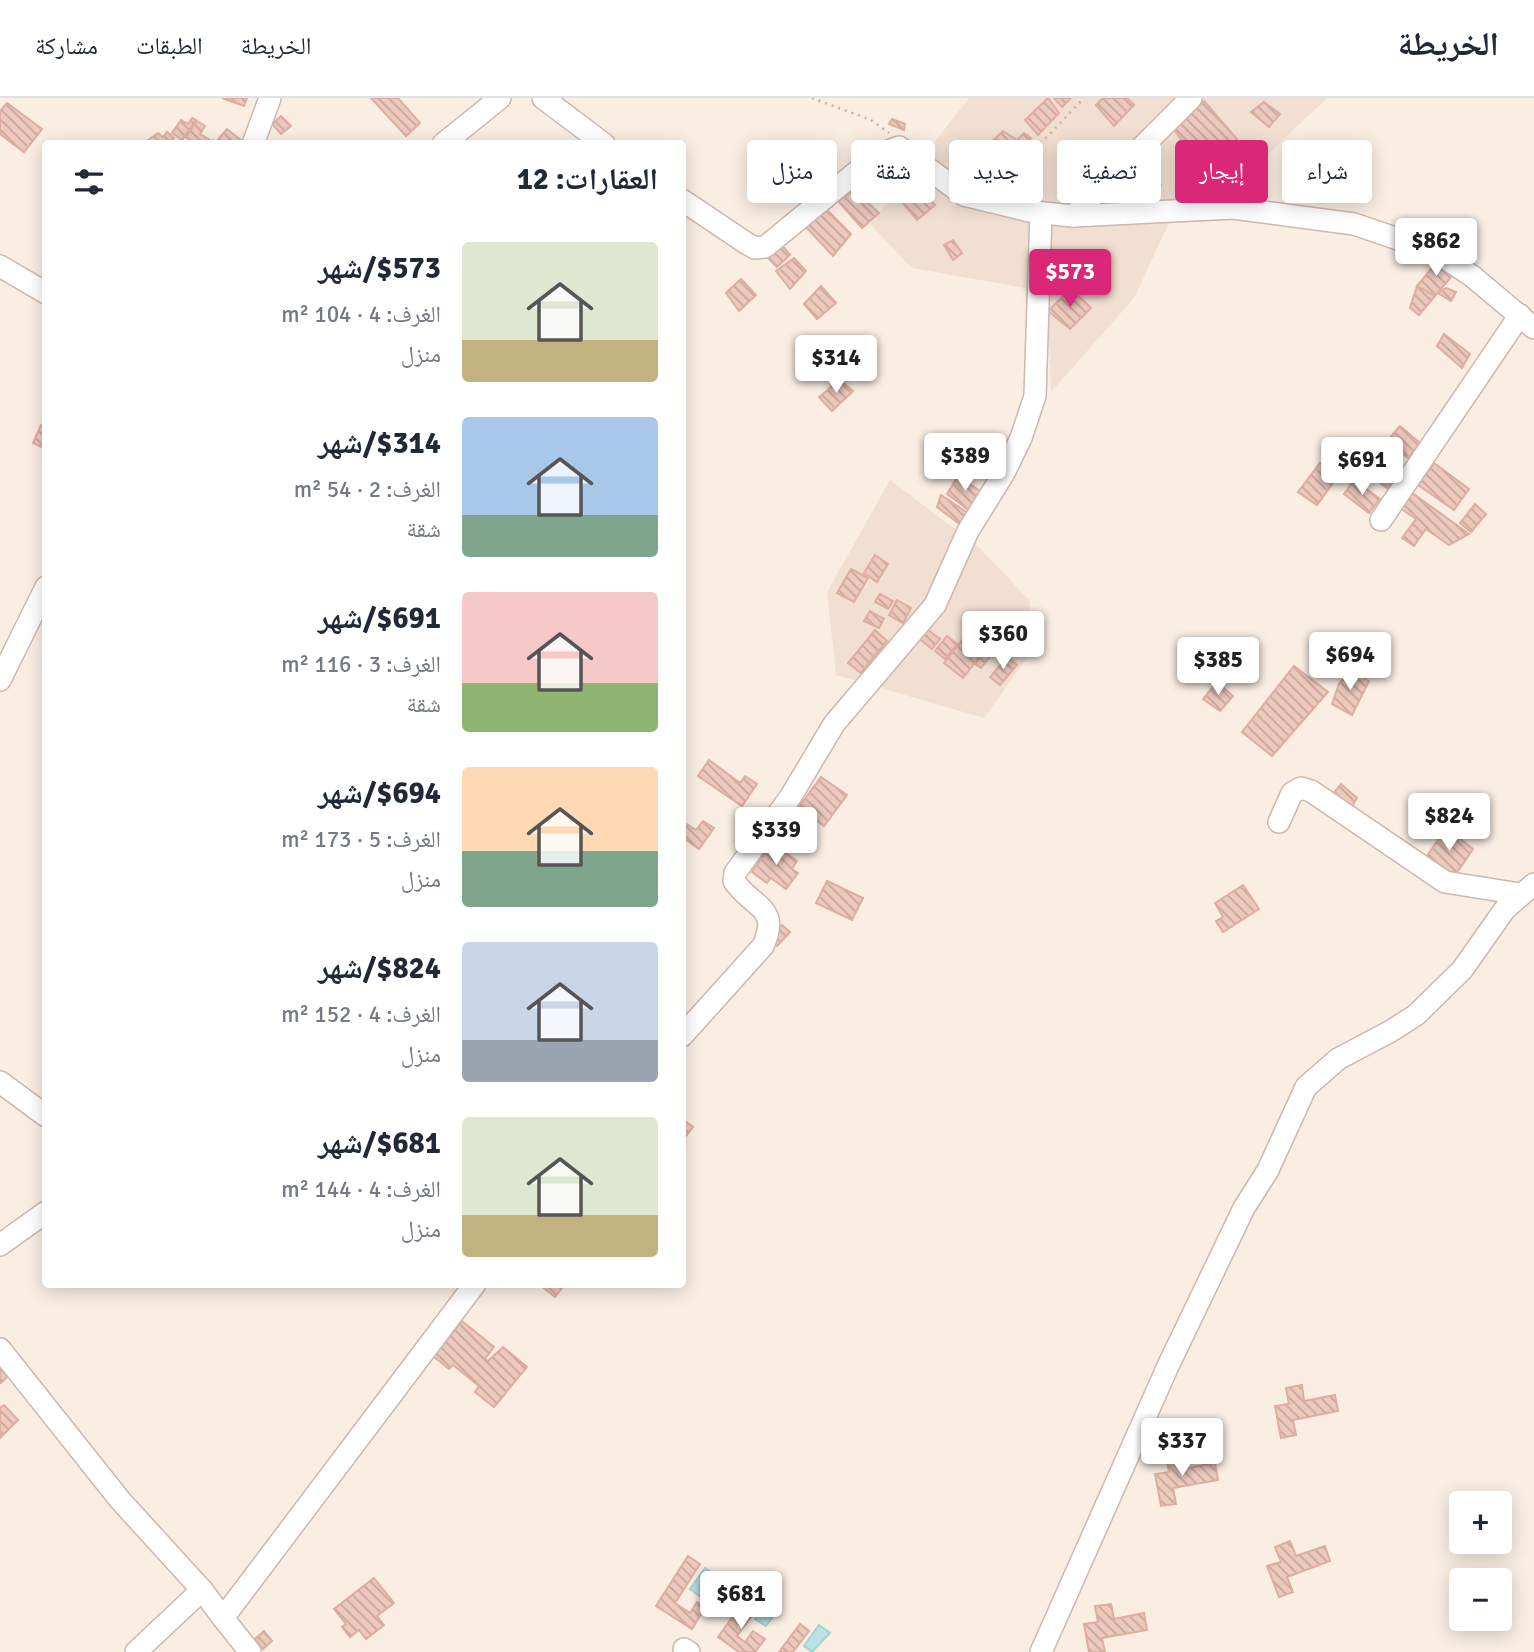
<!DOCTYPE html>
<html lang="ar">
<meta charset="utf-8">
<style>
:root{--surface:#fff;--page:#f6f6f7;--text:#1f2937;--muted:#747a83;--line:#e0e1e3;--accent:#db2777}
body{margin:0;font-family:Signika,"Noto Naskh Arabic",sans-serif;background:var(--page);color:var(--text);direction:rtl;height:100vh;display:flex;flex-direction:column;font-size:26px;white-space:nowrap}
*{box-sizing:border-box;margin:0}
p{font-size:23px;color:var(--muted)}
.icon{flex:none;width:38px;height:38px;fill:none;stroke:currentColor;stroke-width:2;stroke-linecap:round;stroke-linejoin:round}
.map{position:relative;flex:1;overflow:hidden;direction:ltr}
.sheet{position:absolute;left:42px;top:42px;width:644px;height:1148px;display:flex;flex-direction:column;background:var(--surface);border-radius:7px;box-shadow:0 4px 18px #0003;direction:rtl}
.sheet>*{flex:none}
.top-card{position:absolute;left:707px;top:42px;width:665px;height:63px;direction:rtl;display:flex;gap:14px}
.fabs{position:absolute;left:1449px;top:1393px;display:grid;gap:14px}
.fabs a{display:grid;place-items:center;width:63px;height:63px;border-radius:7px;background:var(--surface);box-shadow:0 4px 18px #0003;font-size:35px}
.price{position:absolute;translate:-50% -60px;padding:0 16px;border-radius:7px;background:#fff;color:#222;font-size:23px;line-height:46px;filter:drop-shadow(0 2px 4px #0008)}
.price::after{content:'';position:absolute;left:50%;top:42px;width:21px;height:16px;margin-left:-10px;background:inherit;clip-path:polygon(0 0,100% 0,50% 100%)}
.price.on{background:var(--accent);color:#fff}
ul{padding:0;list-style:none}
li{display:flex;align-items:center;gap:21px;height:175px;padding:0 28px}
li span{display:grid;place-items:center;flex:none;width:196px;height:140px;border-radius:7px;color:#555}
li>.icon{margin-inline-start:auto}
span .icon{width:84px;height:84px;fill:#fffc;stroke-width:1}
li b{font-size:30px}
h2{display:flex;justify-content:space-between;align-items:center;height:84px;padding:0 28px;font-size:30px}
.chip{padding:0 24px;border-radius:7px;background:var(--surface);box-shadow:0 4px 18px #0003;font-size:24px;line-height:63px}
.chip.on{background:var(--accent);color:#fff}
header{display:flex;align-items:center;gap:42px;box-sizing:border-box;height:98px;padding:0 35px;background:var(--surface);border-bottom:2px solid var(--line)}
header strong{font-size:33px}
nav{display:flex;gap:38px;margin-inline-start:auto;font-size:24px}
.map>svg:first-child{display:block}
.residential{fill:#f1dfd2}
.water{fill:#bae2e2;stroke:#a1d3d3;stroke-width:2}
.building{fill:url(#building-back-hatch);stroke:#dfad9f;stroke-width:2}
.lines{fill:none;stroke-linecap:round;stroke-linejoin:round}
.minor-casing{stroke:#cdb7ae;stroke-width:24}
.path{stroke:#d2aca1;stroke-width:2.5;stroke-dasharray:2 5;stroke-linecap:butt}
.minor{stroke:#fff;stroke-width:21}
</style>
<header>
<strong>الخريطة</strong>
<nav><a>الخريطة</a><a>الطبقات</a><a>مشاركة</a></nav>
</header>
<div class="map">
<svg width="1534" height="1554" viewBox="0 0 1534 1554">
<defs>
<pattern id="building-back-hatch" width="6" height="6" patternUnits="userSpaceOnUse" patternTransform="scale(1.75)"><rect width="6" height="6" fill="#edc9bd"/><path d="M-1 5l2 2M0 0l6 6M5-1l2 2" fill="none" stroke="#c4a69c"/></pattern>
</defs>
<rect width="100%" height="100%" fill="#faeee3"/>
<g class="residential">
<path d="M969,0H1327L1220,102L1177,108L1134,200L1051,294L1047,194L912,170L870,126Z"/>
<path d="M890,382L979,449L1030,503L1026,561L984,620L836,577L827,494Z"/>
</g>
<g class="water">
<path d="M705,1470L716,1478L701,1499L690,1491Z"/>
<path d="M771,1500L781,1508L766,1528L755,1521Z"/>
<path d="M819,1527L830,1535L812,1554L804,1548Z"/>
</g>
<g class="building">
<path d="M222,0H247L244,8Z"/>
<path d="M371,0H398L420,25L406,38Z"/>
<path d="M1048,0L1059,15L1038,37L1025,22Z"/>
<path d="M1054,0H1071L1062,9Z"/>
<path d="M1103,0H1127L1134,7L1114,28L1096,7Z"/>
<path d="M1204,3L1237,41L1222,59L1210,44L1194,61L1174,31Z"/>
<path d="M1264,4L1280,16L1269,29L1251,14Z"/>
<path d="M7,5L42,31L24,54L0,36V13Z"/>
<path d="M281,18L291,28L281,36L272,26Z"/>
<path d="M192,20L196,22L182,42L172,35L181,22L188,26Z"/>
<path d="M892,21L905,26L904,32L889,26Z"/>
<path d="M197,23L205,28L200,36L210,42L207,46H195L186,39Z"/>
<path d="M227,31L241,42L238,46H210L213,42L216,44Z"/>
<path d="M1003,33L1017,42L1024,35L1031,40L1000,72L981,54Z"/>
<path d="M167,34L174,40L169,46L147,43L158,35L163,39Z"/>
<path d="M1238,44L1255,58L1236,80L1220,65Z"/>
<path d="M980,57L998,75L977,93L957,78Z"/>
<path d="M1142,67L1161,87L1150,100L1131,78Z"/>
<path d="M1126,86L1138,96L1121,109L1110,101Z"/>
<path d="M919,89L935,107L917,122L901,103Z"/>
<path d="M854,92L879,115L862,130L838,103Z"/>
<path d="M827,112L851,136L833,158L806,129Z"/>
<path d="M953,142L962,155L953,162L944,147Z"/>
<path d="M780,145L790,157L777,169L767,159Z"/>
<path d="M1074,156L1095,175L1080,194L1060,178Z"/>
<path d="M1441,159L1453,177L1435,198L1417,188Z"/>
<path d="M794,160L806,173L790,191L776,173Z"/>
<path d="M741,181L756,197L739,213L726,195Z"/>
<path d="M821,188L836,205L817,221L804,206Z"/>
<path d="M1417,188L1435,198L1419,217L1410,210Z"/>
<path d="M1446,190L1456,194L1451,203L1438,195Z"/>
<path d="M1071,191L1091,210L1070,231L1048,213Z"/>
<path d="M1444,236L1470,256L1462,270L1437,248Z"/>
<path d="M840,282L853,293L832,313L819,299Z"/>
<path d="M41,327L46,329V351L33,345Z"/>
<path d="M1400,328L1420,345L1408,360L1387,343Z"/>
<path d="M1382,356L1401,370L1387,390L1368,376Z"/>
<path d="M1320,365L1338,378L1317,407L1298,394Z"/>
<path d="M1434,365L1469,391L1454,412L1418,387Z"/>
<path d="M958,378L983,395L970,413L947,396Z"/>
<path d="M1354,382L1380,401L1369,415L1344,396Z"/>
<path d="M1411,394L1469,436L1449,447L1426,431L1414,448L1402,440L1416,421L1400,410Z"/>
<path d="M941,397L968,415L962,428L937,409Z"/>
<path d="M1475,406L1486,416L1471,434L1460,425Z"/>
<path d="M875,457L888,466L877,484L864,475Z"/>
<path d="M851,471L868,480L854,504L837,495Z"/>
<path d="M880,496L893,503L888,511L875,504Z"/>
<path d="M897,502L911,510L903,525L889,517Z"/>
<path d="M870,513L884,521L879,530L864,523Z"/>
<path d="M924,529L940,541L932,551L916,538Z"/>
<path d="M972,530L990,545L963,580L944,565Z"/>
<path d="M875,532L887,543L861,575L848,565Z"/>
<path d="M947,538L957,546L945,561L935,553Z"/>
<path d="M992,546L997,550L981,570L975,566Z"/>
<path d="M1007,559L1017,567L1000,587L990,579Z"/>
<path d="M1294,568L1328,594L1272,658L1242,634Z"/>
<path d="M1351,572L1369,583L1352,617L1332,606L1339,586Z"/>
<path d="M1217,584L1233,598L1220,613L1203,601Z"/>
<path d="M709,662L740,685L745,678L757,686L742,708L698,678Z"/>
<path d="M821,679L847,697L824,728L799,709Z"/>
<path d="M1341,686L1357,700L1351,710L1333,696Z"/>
<path d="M682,723L696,732L703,723L714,730L699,751L682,739Z"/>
<path d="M1446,730L1473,751L1454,779L1425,761Z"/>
<path d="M772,745L797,763L792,771L798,775L786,791L771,780L767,785L752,774Z"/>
<path d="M827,783L863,800L852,822L816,805Z"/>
<path d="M1243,787L1259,811L1223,834L1216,823L1223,819L1215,805Z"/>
<path d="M782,827L790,834L777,848L769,842Z"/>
<path d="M682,1021L693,1029L682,1043Z"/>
<path d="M539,1186H565L555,1199Z"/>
<path d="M462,1223L494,1249L485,1261L488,1263L503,1249L527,1269L494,1309L475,1294L479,1288L453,1267L449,1271L433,1258Z"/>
<path d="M0,1269L8,1278L1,1285L0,1284Z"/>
<path d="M1302,1287L1304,1303L1335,1297L1338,1313L1293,1322L1296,1337L1281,1340L1275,1308L1289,1306L1286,1290Z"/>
<path d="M4,1307L18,1322L0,1340V1310Z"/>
<path d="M1181,1355L1184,1371L1215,1365L1218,1382L1173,1390L1176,1406L1161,1408L1155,1376L1169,1374L1166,1358Z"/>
<path d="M1290,1443L1296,1458L1325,1448L1330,1463L1287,1479L1293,1494L1279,1499L1267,1468L1281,1464L1275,1449Z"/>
<path d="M688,1458L700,1466L675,1505L690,1515L697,1504L705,1509L692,1531L656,1508Z"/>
<path d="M374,1480L394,1505L377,1518L384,1527L366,1541L359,1532L350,1539L342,1529L346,1526L334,1511Z"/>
<path d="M744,1503L756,1512L737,1538L745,1544L753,1533L765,1541L755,1554H739L718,1539Z"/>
<path d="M1111,1506L1114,1521L1144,1515L1147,1532L1102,1540L1105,1554H1089L1084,1526L1098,1524L1095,1508Z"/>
<path d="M800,1526L809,1533L793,1554H779Z"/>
<path d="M264,1533L272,1543L263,1551L255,1541Z"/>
</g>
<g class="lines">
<g class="minor-casing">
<g id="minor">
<path d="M543,0L604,46"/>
<path d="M253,46L270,0"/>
<path d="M443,46L500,0"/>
<path d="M682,102L746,145L755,150L765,149L877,57L899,49L964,97L1034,114L1073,118L1233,110L1354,126L1436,154L1472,178L1534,230"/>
<path d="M1073,118L1191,0"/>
<path d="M0,168L46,195"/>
<path d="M1381,422L1520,217"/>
<path d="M0,582L46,489"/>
<path d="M1279,724L1292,695L1301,690L1311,693L1445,784L1520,796"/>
<path d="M682,938L763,848C781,808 752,810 734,783L735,775L791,698L834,626L935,507L968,433L1004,375L1021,340L1035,298L1041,115"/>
<path d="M0,984L46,1018"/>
<path d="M0,1147L46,1114"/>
<path d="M0,1251L120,1402L202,1492L223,1520"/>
<path d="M684,1551L689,1554"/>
<path d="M136,1554L202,1492"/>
<path d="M250,1554L223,1520L475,1186"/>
<path d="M1041,1554L1168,1268L1244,1110L1268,1072L1306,989L1338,961L1391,933L1416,917L1462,872L1505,811L1534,786"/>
</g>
</g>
<g class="path">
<path d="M812,0L871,22L889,35"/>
<path d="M992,86L1048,38L1084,0"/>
</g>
<use href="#minor" class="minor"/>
</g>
</svg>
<div class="fabs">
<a>+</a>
<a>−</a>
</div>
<b class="price" style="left:1436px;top:180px">$862</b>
<b class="price on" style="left:1070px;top:211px">$573</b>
<b class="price" style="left:836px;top:297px">$314</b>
<b class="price" style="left:965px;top:395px">$389</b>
<b class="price" style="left:1362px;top:399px">$691</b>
<b class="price" style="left:1003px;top:573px">$360</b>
<b class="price" style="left:1350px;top:594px">$694</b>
<b class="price" style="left:1218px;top:599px">$385</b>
<b class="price" style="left:1449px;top:755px">$824</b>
<b class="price" style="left:776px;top:769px">$339</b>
<b class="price" style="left:1182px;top:1380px">$337</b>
<b class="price" style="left:741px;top:1533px">$681</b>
<div class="top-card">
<a class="chip">شراء</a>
<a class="chip on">إيجار</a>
<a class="chip">تصفية</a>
<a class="chip">جديد</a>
<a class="chip">شقة</a>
<a class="chip">منزل</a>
</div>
<section class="sheet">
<h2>العقارات: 12<svg class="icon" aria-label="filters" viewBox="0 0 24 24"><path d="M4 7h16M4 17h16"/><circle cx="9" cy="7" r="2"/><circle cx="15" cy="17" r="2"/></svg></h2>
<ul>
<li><span style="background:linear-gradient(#dfe7d0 70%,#c2b280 0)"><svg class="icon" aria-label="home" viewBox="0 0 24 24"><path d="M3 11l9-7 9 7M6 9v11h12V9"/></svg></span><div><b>$573/شهر</b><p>الغرف: 4 · 104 m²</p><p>منزل</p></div></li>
<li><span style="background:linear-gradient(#a9c7e8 70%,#7fa58c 0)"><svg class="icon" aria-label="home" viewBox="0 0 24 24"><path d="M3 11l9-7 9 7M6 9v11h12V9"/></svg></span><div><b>$314/شهر</b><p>الغرف: 2 · 54 m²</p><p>شقة</p></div></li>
<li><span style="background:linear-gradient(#f6c9c9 65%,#8fb573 0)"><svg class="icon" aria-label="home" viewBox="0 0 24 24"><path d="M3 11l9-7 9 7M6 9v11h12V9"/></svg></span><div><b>$691/شهر</b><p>الغرف: 3 · 116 m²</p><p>شقة</p></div></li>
<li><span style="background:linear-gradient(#ffd9b3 60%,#7fa58c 0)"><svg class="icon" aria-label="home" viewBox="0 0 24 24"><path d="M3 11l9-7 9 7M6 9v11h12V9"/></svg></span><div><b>$694/شهر</b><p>الغرف: 5 · 173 m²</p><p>منزل</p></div></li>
<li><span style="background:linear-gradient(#c9d6e8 70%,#9aa5b1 0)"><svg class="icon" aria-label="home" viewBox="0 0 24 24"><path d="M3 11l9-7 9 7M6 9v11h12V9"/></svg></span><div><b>$824/شهر</b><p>الغرف: 4 · 152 m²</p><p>منزل</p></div></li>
<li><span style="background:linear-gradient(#dfe7d0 70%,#c2b280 0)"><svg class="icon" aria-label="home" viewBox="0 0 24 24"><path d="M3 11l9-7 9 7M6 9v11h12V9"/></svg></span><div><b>$681/شهر</b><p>الغرف: 4 · 144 m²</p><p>منزل</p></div></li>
</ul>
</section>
</div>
